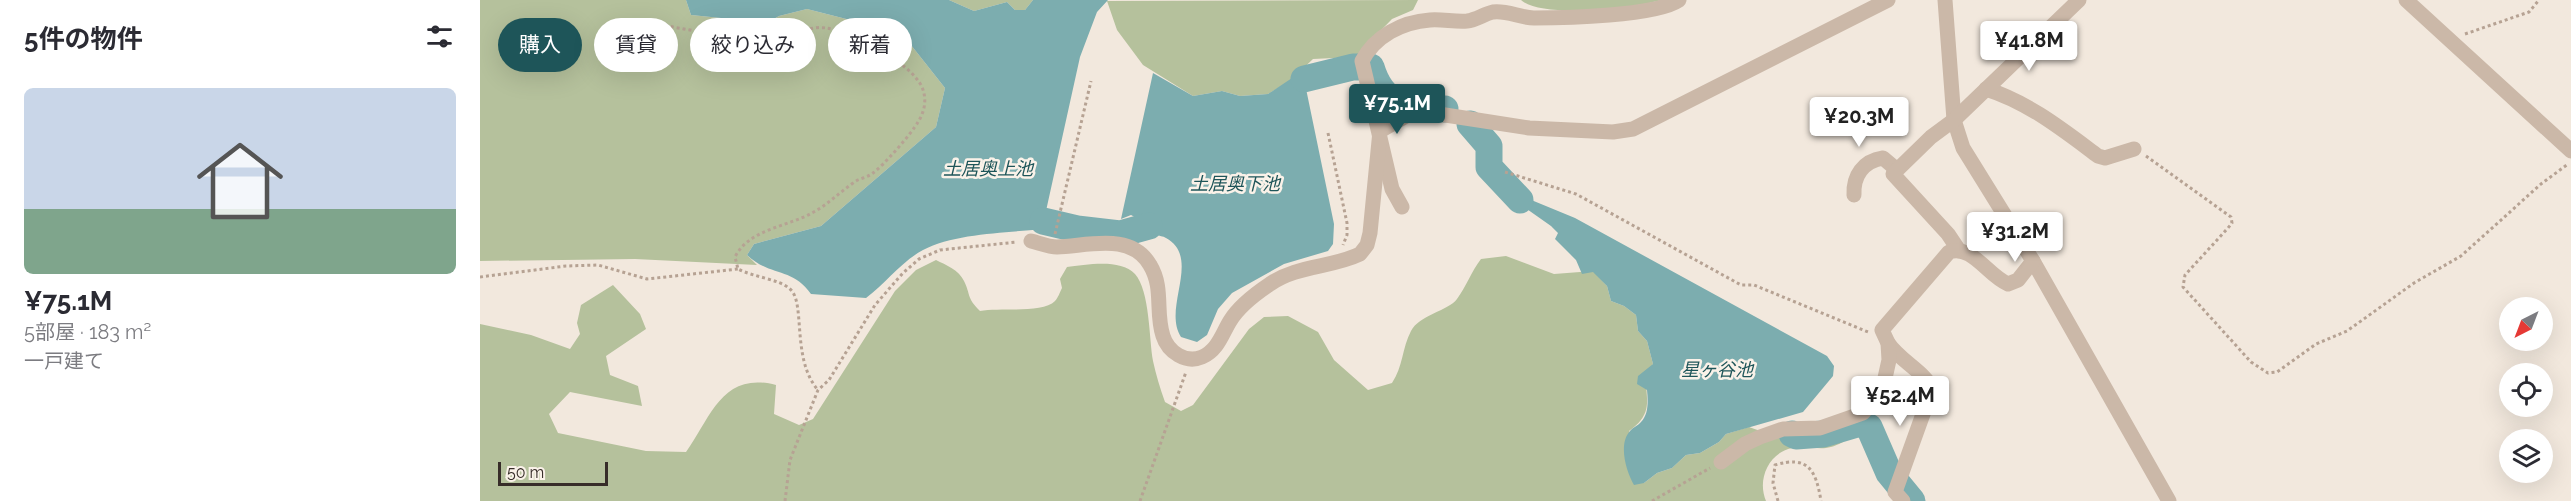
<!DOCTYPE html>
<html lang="ja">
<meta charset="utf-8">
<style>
:root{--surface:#fff;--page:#f2f2f3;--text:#2b2b33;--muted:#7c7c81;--accent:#1e5559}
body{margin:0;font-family:Raleway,"Noto Sans JP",sans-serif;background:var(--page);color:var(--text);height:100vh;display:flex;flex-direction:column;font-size:22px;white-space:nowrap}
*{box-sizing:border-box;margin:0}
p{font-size:20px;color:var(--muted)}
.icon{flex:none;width:33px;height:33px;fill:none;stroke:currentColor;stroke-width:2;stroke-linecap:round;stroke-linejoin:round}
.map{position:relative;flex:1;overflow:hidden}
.sheet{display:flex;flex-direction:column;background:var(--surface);width:480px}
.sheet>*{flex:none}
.banner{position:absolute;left:18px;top:18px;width:570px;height:54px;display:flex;gap:12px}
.needle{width:39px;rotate:222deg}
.buttons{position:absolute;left:2019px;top:297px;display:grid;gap:12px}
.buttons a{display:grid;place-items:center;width:54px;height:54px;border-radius:50%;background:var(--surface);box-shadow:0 6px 24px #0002;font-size:30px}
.scale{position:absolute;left:18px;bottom:15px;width:110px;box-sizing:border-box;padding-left:6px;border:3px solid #372d29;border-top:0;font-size:16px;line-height:21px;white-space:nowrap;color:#372d29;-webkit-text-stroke:4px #faf2e9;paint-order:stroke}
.price{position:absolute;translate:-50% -51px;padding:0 14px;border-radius:6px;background:#fff;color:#222;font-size:20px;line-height:39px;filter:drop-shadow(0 2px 3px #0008)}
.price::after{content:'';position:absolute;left:50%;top:36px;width:18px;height:14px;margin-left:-9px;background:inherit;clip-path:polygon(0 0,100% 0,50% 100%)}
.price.selected{background:var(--accent);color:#fff}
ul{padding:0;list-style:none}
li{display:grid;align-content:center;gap:12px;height:318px;padding:0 24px}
li span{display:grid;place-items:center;height:186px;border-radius:9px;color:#555}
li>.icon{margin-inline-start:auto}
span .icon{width:108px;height:108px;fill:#fffc;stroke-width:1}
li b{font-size:26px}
h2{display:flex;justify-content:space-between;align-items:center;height:72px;padding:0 24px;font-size:26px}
.tag{padding:0 21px;border-radius:27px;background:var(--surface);box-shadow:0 6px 24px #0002;font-size:21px;line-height:54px}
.tag.selected{background:var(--accent);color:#fff}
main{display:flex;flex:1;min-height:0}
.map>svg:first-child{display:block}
.green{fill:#b5c19c}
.water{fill:#7cadaf}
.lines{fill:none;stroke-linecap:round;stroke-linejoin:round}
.river{stroke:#7cadaf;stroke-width:27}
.path{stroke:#b6a293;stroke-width:3;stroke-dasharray:3 3;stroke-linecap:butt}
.minor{stroke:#cbb8a8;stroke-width:15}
.labels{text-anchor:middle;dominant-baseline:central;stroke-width:5;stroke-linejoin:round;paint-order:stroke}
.water-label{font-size:18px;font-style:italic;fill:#1e5559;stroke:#faf2e9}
</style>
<main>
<section class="sheet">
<h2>5件の物件<svg class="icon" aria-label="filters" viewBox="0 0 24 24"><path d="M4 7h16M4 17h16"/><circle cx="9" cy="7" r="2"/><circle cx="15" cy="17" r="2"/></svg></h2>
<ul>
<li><span style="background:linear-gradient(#c9d6e8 65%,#7fa58c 0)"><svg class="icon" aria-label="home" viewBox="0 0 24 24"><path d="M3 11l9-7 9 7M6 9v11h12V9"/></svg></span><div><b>¥75.1M</b><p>5部屋 · 183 m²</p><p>一戸建て</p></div></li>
</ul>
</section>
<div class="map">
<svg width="2091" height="501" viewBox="0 0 2091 501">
<rect width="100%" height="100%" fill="#f2e8dd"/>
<g class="green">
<path d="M0,0H206L211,15L241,18L271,32L299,16L327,9L382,23L431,45L465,88L456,127L341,226L274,244L267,255L277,265L155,259L0,261Z"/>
<path d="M469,0H553L545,10H535L527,2L494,11Z"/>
<path d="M938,0L933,10L912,19L875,57L833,59L810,81L788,94L760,96L742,91L713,96L663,65L637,30L627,1Z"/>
<path d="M1041,0H1181C1156,8 1060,19 1041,0Z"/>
<path d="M1026,256L1074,274L1113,271L1127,286L1131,301L1144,306L1156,315L1158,331L1167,341L1173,364C1155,389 1183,407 1149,431L1164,483L1177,473L1192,468L1206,455L1220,453L1239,442L1246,434L1269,427L1297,437L1318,440L1359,433L1363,442C1339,455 1333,443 1312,448C1288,453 1277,480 1286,501H0V324L51,335L90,349L100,334L97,323L101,305L133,285L160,314L166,329L126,356L130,375L158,386L162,406L90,392L69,414L78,433L166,451L206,452C231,417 242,371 296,385L294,414L319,425L333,419L415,291L436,270L456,260C466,265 479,270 484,281C491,295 486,297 500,311C519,307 562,314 575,301C578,298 580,292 582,288L580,279L587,267C606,265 640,258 655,274C670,291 669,339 673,361C676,375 680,388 685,402L701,411L713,405L769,329L784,317L808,316L838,332L854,360L888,390L912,383C923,367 922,348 931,331C939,315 968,311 977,299C986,287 991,272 1001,259Z"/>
</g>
<g class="water">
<path d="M206,0H469L494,11L527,2L535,10H545L553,0H628L617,12L600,57L562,229C526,233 475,233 443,250C421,262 406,283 386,298L331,294C312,267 290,277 267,255L274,244L341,226L456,127L465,88L431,45L382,23L327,9L299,16L271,32L241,18L211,15Z"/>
<path d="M673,73L713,96L742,91L760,96L788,94L818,74L824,79L854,224L853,244L848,251L804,264L752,293L738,309L727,335L717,342L701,337C682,308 722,258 686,238C683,236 679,236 677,235C668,230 665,221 651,215L641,219Z"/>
<path d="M1044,197L1095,218L1347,356L1354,366L1353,376L1323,412L1246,434L1239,442L1220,453L1206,455L1192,468L1177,473L1164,483L1154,485C1146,471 1138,444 1150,431C1153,427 1158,426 1161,422C1169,414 1168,400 1167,390L1157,384L1158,376L1173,364L1167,341L1158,331L1156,315L1144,306L1131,301L1127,286L1113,272L1102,274L1096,260L1075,239L1078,233L1071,226L1041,205L1040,200Z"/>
</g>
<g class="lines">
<g class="river">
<path d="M824,79L873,67H891C903,108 929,108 965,109"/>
<path d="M990,124L1009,146V167L1040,200"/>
<path d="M563,221L597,229L640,234L669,226"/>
<path d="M1312,434L1316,436L1343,434L1380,423L1389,427L1409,473L1432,501"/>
</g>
<g class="path">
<path d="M174,20C192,30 211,28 229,35C245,40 254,54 266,65C288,66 309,23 346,28C372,31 431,63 442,87C447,99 445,111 438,122C432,133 404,165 393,173C387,178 379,178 373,183C359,193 347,205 332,213C307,227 269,229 255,257L258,269C273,277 299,279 310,289C326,302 311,359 338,390"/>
<path d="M1985,34L2049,12L2059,0"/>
<path d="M848,133L867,223V235L863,245"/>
<path d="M1666,156L1751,217L1752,223L1748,228L1705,275L1703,287L1771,362L1788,373L1797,372L1836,344L1867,331L1934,283L1981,256L2061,184L2088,164"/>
<path d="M1025,172L1096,194L1261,285H1274L1388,332"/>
<path d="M575,234L611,81"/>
<path d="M0,277L86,266L118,265L167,279L258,269"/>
<path d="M305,501L310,460L338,390L349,380L395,305L423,273L439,259L460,250L537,242"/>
<path d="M660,501L706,372"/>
<path d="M1172,501L1230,468"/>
<path d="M1298,501L1293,483L1295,465C1328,455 1336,470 1341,501"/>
</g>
<g class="minor">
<path d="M1465,0L1474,120L1483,148L1553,261L1689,501"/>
<path d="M1926,0L2091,151"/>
<path d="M1506,89C1548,102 1583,130 1618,156L1625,158L1654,149"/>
<path d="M1374,195C1373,176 1383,161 1403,158L1416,169"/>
<path d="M922,207L912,189L882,61C895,36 922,22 950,20C962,19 975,22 987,21C996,20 1004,14 1013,12C1027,10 1040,18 1054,18C1084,18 1176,16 1199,0"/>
<path d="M551,241C559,243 569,247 577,247C608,246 651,232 670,265C684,288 675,312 683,336C688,352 706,364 722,357C738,350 742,334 750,321C759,306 775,294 790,284C817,265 851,268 880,254L887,245L890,233L900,131L926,116L946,112L1049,128L1133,132L1153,129L1408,0"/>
<path d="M1478,249L1468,234L1413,174L1451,137L1474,120L1599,0"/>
<path d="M1408,343C1420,361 1445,372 1452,389L1415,492L1423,501"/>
<path d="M1241,462L1265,444L1280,437L1303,429L1340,428L1383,413L1400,393L1405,378L1409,360L1408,343L1402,330L1469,252C1492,244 1508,276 1528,284L1538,280L1553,261"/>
</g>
</g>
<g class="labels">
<g class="water-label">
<text x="508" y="168">土居奥上池</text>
<text x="755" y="183">土居奥下池</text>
<text x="1237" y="369">星ヶ谷池</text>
</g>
</g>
</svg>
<div class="buttons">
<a><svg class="needle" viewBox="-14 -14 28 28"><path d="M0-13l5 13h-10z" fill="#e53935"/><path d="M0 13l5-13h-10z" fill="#7c7c81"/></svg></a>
<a><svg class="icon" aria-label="locate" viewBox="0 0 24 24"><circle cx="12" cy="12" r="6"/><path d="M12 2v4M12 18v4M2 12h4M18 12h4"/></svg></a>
<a><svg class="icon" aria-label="layers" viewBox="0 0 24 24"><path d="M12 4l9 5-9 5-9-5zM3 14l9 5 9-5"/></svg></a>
</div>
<div class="scale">50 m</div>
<b class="price" style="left:1549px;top:72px">¥41.8M</b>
<b class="price selected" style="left:917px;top:135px">¥75.1M</b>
<b class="price" style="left:1379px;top:148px">¥20.3M</b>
<b class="price" style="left:1535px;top:263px">¥31.2M</b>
<b class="price" style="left:1420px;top:427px">¥52.4M</b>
<div class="banner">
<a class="tag selected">購入</a>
<a class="tag">賃貸</a>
<a class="tag">絞り込み</a>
<a class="tag">新着</a>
</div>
</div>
</main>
